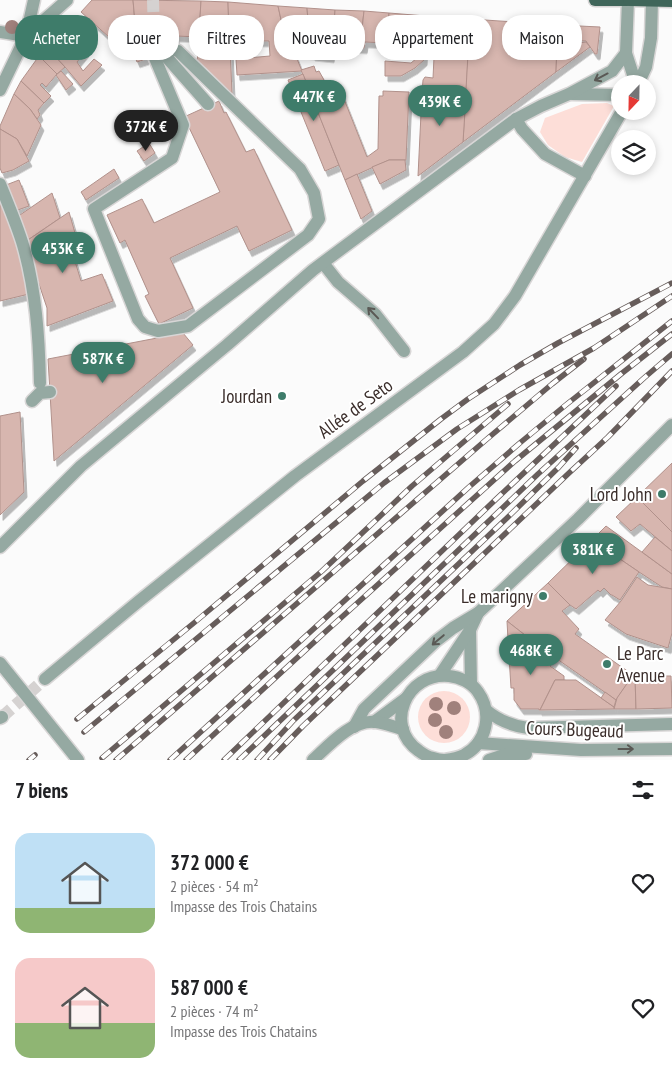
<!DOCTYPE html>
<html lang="fr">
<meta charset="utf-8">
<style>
:root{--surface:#fff;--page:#f2f2f2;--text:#202124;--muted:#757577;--accent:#3e7c6a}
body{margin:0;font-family:"PT Sans Narrow",sans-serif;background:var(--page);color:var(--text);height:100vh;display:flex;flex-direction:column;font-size:19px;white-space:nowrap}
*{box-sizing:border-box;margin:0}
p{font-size:16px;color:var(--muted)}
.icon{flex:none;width:28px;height:28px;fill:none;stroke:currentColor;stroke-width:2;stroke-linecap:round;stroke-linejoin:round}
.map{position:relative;height:760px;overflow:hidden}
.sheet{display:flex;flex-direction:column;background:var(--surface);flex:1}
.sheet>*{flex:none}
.banner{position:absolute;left:15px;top:15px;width:642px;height:45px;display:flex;gap:10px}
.needle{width:32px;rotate:202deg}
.controls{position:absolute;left:611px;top:75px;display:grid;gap:10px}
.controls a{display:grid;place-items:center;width:45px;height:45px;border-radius:50%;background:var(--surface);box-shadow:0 2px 8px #0003;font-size:25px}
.price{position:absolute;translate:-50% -42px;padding:0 11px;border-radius:18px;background:var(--accent);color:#fff;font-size:16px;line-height:32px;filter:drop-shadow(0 1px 2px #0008)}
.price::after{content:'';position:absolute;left:50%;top:30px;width:15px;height:11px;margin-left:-8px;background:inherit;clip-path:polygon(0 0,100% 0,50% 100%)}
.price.on{background:#222;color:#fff}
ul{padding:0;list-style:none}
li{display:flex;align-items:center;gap:15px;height:125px;padding:0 15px}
li span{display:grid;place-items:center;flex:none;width:140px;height:100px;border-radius:15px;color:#555}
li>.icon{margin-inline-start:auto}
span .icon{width:60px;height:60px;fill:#fffc;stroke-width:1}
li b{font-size:21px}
h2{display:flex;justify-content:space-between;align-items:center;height:60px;padding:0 15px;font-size:21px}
.pill{padding:0 18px;border-radius:20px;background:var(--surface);box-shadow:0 2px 8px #0003;font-size:18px;line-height:45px}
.pill.on{background:var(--accent);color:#fff}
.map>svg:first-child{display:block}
.green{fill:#fdded8}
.building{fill:#d7b6af;stroke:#b1918b;filter:url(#shadow)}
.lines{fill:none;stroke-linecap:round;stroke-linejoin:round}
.minor-tunnel{stroke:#d5d2d1;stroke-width:12;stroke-dasharray:12 6;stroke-linecap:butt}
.minor-casing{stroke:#d8d6d6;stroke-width:15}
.major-casing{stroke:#d8d6d6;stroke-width:15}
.minor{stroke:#95a9a2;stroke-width:12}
.major{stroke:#40665a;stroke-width:12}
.rail-casing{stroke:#675d5b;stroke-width:5.5}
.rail{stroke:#fff;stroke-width:4;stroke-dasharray:11;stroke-linecap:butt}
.tree{fill:#a0817c}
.oneway{stroke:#5a5955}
.poi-dot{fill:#3e7c6a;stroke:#fff;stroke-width:2}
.labels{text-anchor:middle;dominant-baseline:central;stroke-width:4;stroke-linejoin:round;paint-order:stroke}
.poi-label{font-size:19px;fill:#3b2e2b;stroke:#fff;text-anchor:end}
.street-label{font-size:19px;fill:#3b2e2b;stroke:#fff}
</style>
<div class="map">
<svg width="672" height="760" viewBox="0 0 672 760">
<defs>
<filter id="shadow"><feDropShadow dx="3" dy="5.5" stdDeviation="0" flood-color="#0004"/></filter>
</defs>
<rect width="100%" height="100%" fill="#fbfbfb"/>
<g class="green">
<path d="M607,103L614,106L582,162L565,157L548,145L540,132L545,118L582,104Z"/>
<circle cx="444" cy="717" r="26"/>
</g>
<g class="building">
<path d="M92,0H133L136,34L146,59L137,62L130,45H131L129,39L125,37L129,26L114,22L115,34L124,43L120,47L81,12Z"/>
<path d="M133,0L201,1L199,37L176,36V40H168L169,35L136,34Z"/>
<path d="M201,1L228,2L232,93L197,62L199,41H209V32H199Z"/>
<path d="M228,2L278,6L289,56L295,54L302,71L237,75L236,59L270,56L269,41H229Z"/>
<path d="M278,6L307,8L309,34H303V28H294L296,43L311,44L312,54L298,53L289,56Z"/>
<path d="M307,8L335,10L334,30H321L320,42L311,44H310Z"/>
<path d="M335,10L364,11L362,29L333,38Z"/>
<path d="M364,11L389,13L386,43L365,42L364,48L332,46L331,57L312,55L311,44L362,29Z"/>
<path d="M389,13L426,16L424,60L415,68L401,76H385V61L411,63L417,58V52L385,50Z"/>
<path d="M436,16L470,19L466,95L422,93L423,80L425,77L433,78Z"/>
<path d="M470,19L559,25L558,40H562V45H557L556,72L463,142Z"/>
<path d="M559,25L600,27L597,54H595L586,41L558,40Z"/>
<path d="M64,30L86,51L77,62L83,71L94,59L102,65L81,86L65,67L47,48Z"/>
<path d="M586,42L590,47L556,72L557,45H562Z"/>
<path d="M47,48L65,67L57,74L39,56Z"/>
<path d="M39,56L57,74L46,87L42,83L40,85L51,96L44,103L21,81Z"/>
<path d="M314,66L316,72L319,71L329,89L311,95L301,70Z"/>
<path d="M61,71L73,84L66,90L56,75Z"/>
<path d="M303,74L339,165L325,171L288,80Z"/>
<path d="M21,81L44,103L38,110L40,115L37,119L30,109L14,94Z"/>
<path d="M331,88L332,90L340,89L367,157L378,149L379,96H383V91L409,92L406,160H389L345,180L311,95Z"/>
<path d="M422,93L466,95L463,142L418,176Z"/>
<path d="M14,94L30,109L41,125L27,156L17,139L0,129V126Z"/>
<path d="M219,101L224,113L226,112L246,152L254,149L292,230L249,251L237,226L170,258L193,308L159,324L145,296L149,294L125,240L120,243L107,215L142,199L154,223L220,192L184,117Z"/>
<path d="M0,129L17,139L29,161L13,170L2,173L0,168Z"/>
<path d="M149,143L155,153L144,161L137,151Z"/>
<path d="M389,160H405L406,170L380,184L372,167Z"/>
<path d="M114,169L119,178L86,200L81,192Z"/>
<path d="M357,174L372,211L361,219L345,180Z"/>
<path d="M19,180L29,206L15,211L6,185Z"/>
<path d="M52,193L60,218L25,242L17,217Z"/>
<path d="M0,199L20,252L29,294L0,301Z"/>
<path d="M69,212L75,233L67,235L81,281L102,274L113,301L47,326V308L25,242Z"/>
<path d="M183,333L193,345L54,461L48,359Z"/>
<path d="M20,412L24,492L0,515V416Z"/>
<path d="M672,463V532L637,497Z"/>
<path d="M637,497L672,532V551L640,524L631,531L616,517Z"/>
<path d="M606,526L672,574V589L662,587L639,572L617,557L594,538Z"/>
<path d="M655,537L672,551V574L642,552Z"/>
<path d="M594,538L617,557L639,572L620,600L612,595H611L604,588L600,592L598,590L576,609L570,605L548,583Z"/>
<path d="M637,577L648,585L672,589V633L668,648L626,634L605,620L621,601Z"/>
<path d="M548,583L570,605L562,611L579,629L575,634L633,675L616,700L544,650L507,621Z"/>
<path d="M507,621L544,650L540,657L526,648L519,646V639L508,640Z"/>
<path d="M519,639V646L526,648L540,657L544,650L556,658L550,666L564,676V680H555L540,710H539V709H521L514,700V688H511L508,640Z"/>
<path d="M633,675L635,676L636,709H614L617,698Z"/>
<path d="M635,676H671L672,708L636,709Z"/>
<path d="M555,680H576L614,707V709L540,710Z"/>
<path d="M605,692L616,700L614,707L601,698Z"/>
</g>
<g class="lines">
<g class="minor-tunnel">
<path d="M153,0L154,35"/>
<path d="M2,717L45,679"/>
</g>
<g class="minor-casing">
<g id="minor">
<path d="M628,0L626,53L636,84"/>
<path d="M0,32L26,36"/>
<path d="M154,35L155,44L208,104"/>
<path d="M26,36L67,0"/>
<path d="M155,44L178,51L300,169L314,193L319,219L308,235L188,326L158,331L145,327L138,319L94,209L172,158L183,125L152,51Z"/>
<path d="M638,84L646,67L651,38L652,0"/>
<path d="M0,90L26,36L34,0"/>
<path d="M572,94L620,95"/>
<path d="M516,119L522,129L545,154L585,176"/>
<path d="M0,184C8,204 17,225 23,245C36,291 39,336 40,383"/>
<path d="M323,263L338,282L375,314L404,351"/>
<path d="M32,401L40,393L50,392"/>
<path d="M0,547L81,466L227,345L313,270L516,119L541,106L569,94L612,71L626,53"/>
<path d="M470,630L471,684"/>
<path d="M0,663L78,760"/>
<path d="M440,675L470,630L478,613L578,519L672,425"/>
<path d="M45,679L139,601L295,476L463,352L494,324L515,296L622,111"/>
<path d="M486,710C498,720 512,726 528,728L672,724"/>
<path d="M0,718L2,717"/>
<path d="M374,722L405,699"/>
<path d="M354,727L364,709L436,641L453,628L478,613"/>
<path d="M478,743L581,750L672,749"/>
<path d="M313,760C329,745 352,719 376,722C385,723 394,727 403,729"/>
<path d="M444,760C440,760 436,759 433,758C428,757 423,754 419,751C383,726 406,672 449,676C460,677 472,683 478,692C493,713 487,743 464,755C458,758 452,759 445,760"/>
<path d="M489,760L507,754H526"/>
</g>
</g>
<g class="major-casing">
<g id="major">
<path d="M595,0H627"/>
<path d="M629,0L672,1"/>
</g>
</g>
<use href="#minor" class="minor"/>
<use href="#major" class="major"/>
<g class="rail-casing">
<g id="rail">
<path d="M77,719L195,622L363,481L441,419L468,399L520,365L558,343L672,283"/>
<path d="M84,732L384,483L457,429L519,390L594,348L672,296"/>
<path d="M102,758L322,571L412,486L508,404"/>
<path d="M29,760L35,755"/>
<path d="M116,760L487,439L552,384L584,359"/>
<path d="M170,760L469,487L521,442L567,404L672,321"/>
<path d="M186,760L323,634L515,461L621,374L672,334"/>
<path d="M224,760L492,503L616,386"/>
<path d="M239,760L538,474L644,378L672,354"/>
<path d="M257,760L294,720L507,518L559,467L576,448"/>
<path d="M270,760L303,726L569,473L608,437L672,371"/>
</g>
</g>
<use href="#rail" class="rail"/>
</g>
<g class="tree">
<circle cx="12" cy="27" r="7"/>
<circle cx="436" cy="704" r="7"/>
<circle cx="454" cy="708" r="7"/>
<circle cx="435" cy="720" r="7"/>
<circle cx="446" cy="732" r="7"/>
</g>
<defs><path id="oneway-shaft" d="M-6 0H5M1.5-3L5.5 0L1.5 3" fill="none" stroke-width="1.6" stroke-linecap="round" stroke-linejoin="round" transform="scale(1.25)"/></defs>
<g class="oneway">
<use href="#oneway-shaft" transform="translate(601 77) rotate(152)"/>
<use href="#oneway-shaft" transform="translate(373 313) rotate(-134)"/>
<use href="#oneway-shaft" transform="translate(438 640) rotate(140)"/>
<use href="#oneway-shaft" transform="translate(626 749)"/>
</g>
<g class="poi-dot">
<circle cx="282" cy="396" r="5"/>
<circle cx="662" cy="494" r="5"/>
<circle cx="543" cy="596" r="5"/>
<circle cx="607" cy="664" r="5"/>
</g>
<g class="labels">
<g class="poi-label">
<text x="272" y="396">Jourdan</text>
<text x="652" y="494">Lord John</text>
<text x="533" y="596">Le marigny</text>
<text x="617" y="653" text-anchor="start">Le Parc<tspan x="617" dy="22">Avenue</tspan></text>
</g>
<g class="street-label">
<text transform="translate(355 408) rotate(-36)">Allée de Seto</text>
<text transform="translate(575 729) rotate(2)">Cours Bugeaud</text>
</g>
</g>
</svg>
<div class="controls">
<a><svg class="needle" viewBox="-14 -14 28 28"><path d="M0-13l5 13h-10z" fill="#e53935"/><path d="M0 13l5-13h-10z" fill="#757577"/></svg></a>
<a><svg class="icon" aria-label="layers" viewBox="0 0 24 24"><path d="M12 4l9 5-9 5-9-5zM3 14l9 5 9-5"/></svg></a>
</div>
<b class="price" style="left:314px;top:122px">447K €</b>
<b class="price" style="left:440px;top:127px">439K €</b>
<b class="price on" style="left:146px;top:152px">372K €</b>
<b class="price" style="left:63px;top:274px">453K €</b>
<b class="price" style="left:103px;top:384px">587K €</b>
<b class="price" style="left:593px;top:575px">381K €</b>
<b class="price" style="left:531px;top:676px">468K €</b>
<div class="banner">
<a class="pill on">Acheter</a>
<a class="pill">Louer</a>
<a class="pill">Filtres</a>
<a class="pill">Nouveau</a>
<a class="pill">Appartement</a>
<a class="pill">Maison</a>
</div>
</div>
<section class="sheet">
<h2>7 biens<svg class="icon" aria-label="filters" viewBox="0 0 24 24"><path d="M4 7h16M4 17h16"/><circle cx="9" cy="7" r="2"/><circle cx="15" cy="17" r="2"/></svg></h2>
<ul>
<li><span style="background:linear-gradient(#bfe0f5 75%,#8fb573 0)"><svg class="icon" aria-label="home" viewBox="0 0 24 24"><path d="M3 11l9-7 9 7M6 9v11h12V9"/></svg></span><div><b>372 000 €</b><p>2 pièces · 54 m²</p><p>Impasse des Trois Chatains</p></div><svg class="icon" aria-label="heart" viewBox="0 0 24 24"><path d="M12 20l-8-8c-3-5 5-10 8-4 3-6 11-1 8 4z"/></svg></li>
<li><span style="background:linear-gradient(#f6c9c9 65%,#8fb573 0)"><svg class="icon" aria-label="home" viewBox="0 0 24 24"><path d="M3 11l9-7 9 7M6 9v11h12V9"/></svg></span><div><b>587 000 €</b><p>2 pièces · 74 m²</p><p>Impasse des Trois Chatains</p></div><svg class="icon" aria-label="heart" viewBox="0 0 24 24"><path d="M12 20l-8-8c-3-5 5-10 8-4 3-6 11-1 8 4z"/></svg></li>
</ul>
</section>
